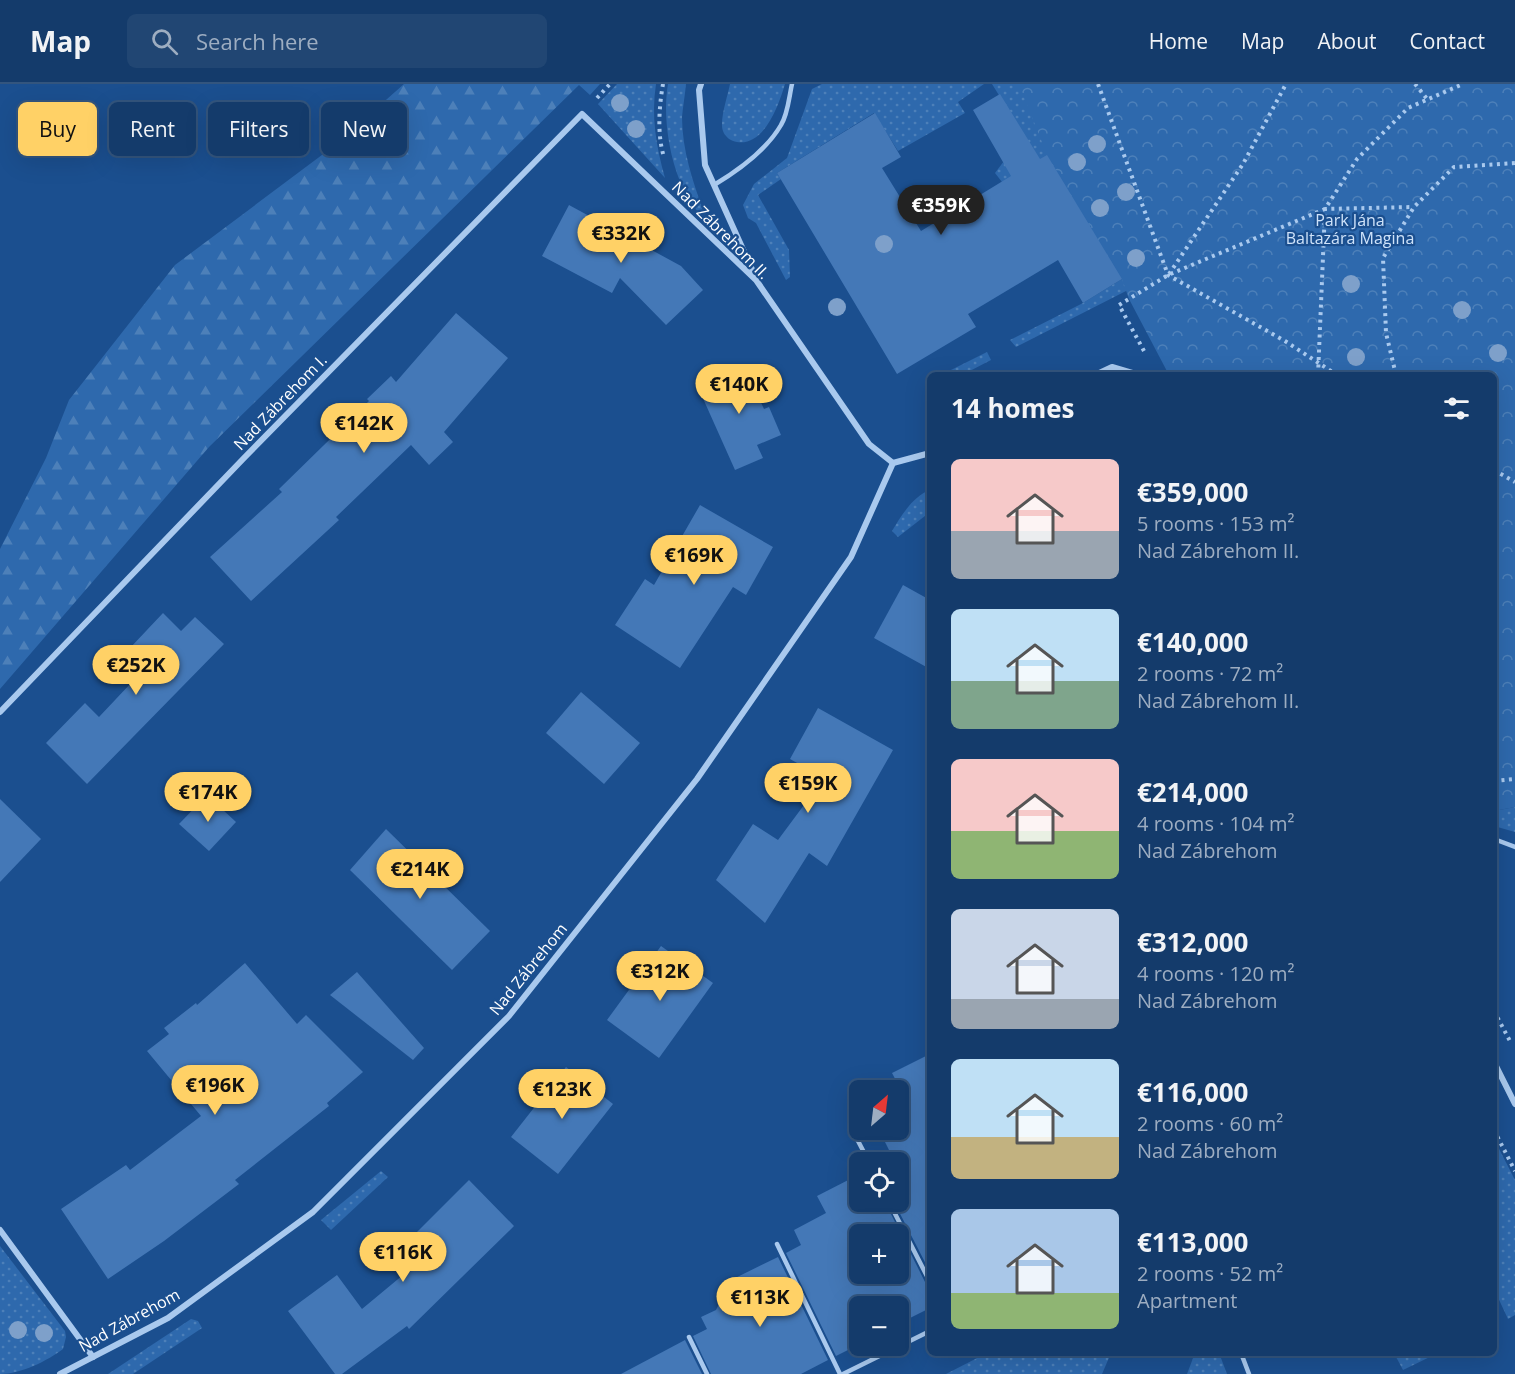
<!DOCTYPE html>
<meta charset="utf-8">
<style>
:root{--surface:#143b6b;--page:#214673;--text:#f1f3f6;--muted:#9dadc1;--line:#33557e;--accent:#ffd166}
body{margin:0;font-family:"Open Sans",sans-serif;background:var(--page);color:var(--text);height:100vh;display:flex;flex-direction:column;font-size:22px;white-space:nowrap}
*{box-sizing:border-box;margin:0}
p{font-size:20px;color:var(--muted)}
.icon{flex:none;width:33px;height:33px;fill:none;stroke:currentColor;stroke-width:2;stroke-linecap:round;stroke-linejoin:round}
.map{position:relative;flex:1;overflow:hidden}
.details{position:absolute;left:927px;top:288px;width:570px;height:984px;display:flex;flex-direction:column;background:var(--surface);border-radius:9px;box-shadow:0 6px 24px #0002,0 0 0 2px var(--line)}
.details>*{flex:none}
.guide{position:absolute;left:18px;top:18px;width:570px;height:54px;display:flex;gap:12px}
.needle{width:39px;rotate:28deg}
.tools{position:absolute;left:849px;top:996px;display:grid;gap:12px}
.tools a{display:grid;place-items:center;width:60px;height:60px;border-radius:9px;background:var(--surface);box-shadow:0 6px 24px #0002,0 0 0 2px var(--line);font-size:30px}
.price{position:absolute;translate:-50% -51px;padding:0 14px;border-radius:21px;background:var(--accent);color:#111;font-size:20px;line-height:39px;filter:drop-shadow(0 2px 3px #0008)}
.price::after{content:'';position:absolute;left:50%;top:36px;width:18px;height:14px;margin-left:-9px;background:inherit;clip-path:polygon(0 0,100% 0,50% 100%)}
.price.on{background:#222;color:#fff}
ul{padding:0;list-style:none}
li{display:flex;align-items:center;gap:18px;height:150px;padding:0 24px}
li span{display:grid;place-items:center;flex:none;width:168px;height:120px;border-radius:9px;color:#555}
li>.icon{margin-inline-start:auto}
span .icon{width:72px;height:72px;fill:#fffc;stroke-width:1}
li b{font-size:26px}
h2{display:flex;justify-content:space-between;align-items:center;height:72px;padding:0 24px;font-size:26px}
.pill{padding:0 21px;border-radius:9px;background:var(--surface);box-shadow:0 6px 24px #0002,0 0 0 2px var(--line);font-size:21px;line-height:54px}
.pill.on{background:var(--accent);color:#111}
header{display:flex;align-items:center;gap:36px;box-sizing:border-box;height:84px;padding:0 30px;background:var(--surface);border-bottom:2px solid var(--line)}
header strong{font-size:28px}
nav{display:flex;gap:33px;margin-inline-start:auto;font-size:21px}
.search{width:420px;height:54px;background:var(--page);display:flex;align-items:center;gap:15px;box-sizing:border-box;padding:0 21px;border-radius:9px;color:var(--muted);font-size:22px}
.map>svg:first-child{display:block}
.grass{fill:url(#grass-dots)}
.forest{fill:url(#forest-firs)}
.park{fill:url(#park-crowns)}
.building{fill:#4478b7;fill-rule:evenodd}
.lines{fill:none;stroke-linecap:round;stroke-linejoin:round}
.path{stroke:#a9c9ee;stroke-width:4;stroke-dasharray:3 4.5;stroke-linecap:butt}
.service{stroke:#a9c9ee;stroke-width:4.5}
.minor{stroke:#a9c9ee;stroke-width:6}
.tree{fill:#7ea0ca}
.labels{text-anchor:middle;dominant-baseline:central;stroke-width:4.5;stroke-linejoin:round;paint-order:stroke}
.park-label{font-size:16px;fill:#cfe3fa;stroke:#1b4f8f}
.street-label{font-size:16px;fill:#fff;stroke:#1b4f8f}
</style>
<header>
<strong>Map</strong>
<div class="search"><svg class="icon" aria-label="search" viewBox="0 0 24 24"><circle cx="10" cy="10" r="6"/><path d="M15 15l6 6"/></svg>Search here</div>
<nav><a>Home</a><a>Map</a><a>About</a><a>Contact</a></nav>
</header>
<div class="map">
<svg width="1515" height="1290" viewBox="0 0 1515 1290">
<defs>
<pattern id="grass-dots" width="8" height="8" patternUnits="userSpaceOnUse" patternTransform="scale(1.5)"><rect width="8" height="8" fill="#2e69ad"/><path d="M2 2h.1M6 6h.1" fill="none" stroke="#4d80b9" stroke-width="1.8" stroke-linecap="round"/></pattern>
<pattern id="forest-firs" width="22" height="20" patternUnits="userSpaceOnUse" patternTransform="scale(1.5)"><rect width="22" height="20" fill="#2e69ad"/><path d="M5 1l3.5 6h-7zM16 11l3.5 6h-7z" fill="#4d80b9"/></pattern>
<pattern id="park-crowns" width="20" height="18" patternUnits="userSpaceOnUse" patternTransform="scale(1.5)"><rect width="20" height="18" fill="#2e69ad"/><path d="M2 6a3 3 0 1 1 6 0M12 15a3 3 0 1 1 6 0" fill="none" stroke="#4d80b9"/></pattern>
</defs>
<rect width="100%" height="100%" fill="#1b4f8f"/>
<g class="grass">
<path d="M617,0H656C651,32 656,62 665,94L598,20Z"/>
<path d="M668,0H686C685,11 683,22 682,33C682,66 693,98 704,129L702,132C673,104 661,39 668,0Z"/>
<path d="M730,0H785C779,20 765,62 737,58C731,57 725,53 723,47C719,37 728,11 730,0Z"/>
<path d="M822,0H984L958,18L965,29L898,67L874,29L777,89L781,95L758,111L789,166L790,193L786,196L756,139L748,134L743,121L754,100L787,74L812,5Z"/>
<path d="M992,0H1091L1164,170L1126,207L1016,263L1010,256L1083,219L1122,195L1002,98L995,89L1004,77L1030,61Z"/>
<path d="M987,268L991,276L962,291H941Z"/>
<path d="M930,406V428L898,453L892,447C901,432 913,412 930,406Z"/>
<path d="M1515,723V748L1494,742V727Z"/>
<path d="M1494,1055L1515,1096V1231L1508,1235L1494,1205Z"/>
<path d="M381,1087L388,1093L331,1146L321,1136Z"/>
<path d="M0,1162L65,1247L66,1253L63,1265C47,1277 21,1290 0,1290Z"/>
<path d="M191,1235L198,1237L202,1244L133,1290H108Z"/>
<path d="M987,1269H1111L1102,1290H946Z"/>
<path d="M1195,1269H1219L1227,1290H1187Z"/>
<path d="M1394,1269H1438L1403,1286Z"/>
</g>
<path class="forest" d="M404,0H600L590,11L579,1L209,363L0,605V465L46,374L69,316L175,181L334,62Z"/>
<path class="park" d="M1019,0H1515V723L1494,727V291H1169L1129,215L1122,195L1047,71Z"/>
<g class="building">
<path d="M1000,10L1040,75L1047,71L1122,195L1083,219L1058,176L968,230L976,243L897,290L777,89L875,29L901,73L882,84L921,147L1011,92L973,26Z"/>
<path d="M569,121L681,182L703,206L666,241L620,194L612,209L542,172Z"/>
<path d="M456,229L508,274L444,348L453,358L429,381L411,361L336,433L339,436L251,517L210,473L282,408L279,405L369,317L367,315L391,292L396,298Z"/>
<path d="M743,280L764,325L769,323L781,351L757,361L763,374L735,386L697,301Z"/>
<path d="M700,421L773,463L746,511L733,503L680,584L615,541L645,495L654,501Z"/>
<path d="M903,501L930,516V585L874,554Z"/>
<path d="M163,529L181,547L195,533L224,560L87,700L46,659L85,619L99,633L148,581L130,564Z"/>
<path d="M581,608L640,659L604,700L546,649Z"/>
<path d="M818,624L893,666L827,782L809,769L765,839L716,796L753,740L778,756L824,694L790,675Z"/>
<path d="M207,711L236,738L209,767L179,740Z"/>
<path d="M0,715L41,755L0,798Z"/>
<path d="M386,745L490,847L452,886L350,786Z"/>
<path d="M661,862L713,899L659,974L607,936Z"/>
<path d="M245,879L297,940L306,931L363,988L327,1019L329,1022L235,1096L239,1100L164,1157L108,1195L61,1125L126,1081L130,1086L201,1032L147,967L169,950L164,944L196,919L197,921Z"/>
<path d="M357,888L424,964L413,976L330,911Z"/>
<path d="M930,970V1188L894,1118H898V1078H881L892,1072L879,1046H898V1029L910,1023L892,989Z"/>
<path d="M566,983L613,1020L558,1090L511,1053Z"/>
<path d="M860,1090V1118H885L926,1200L930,1202V1224L898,1240V1222H860V1260L836,1272L786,1169L801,1161L794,1146L826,1129L817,1112ZM860,1150H898V1190H860Z"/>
<path d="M469,1096L514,1142L409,1245L407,1242L342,1290H335L288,1227L337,1191L362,1225L421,1176L405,1160Z"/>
<path d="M778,1173L828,1276L801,1290H711L693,1252L707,1245L701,1233L716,1226L731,1196Z"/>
<path d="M685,1256L702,1290H621Z"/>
</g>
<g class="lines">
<g class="path">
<path d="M663,0C659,23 657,51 664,73"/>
<path d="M1098,0L1168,191L1285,257L1337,291"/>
<path d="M1415,0L1428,16"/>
<path d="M597,14L610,0"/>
<path d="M1169,190L1243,80L1286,0"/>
<path d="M1144,267L1119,221L1168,191L1325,125L1357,75L1408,24L1463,0"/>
<path d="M1318,291L1325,125L1413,123"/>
<path d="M1396,291L1386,249L1383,174L1414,123L1454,83L1515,79"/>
<path d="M1494,386L1515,398"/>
<path d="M1494,697L1515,695"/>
<path d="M1494,927L1511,959"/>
<path d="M1494,1046L1515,1087"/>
</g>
<g class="service">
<path d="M714,101C739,86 766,67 781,41C788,30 789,13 792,0"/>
<path d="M1494,755L1515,763"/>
<path d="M857,1055L869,1078"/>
<path d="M889,1118L930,1198"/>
<path d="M777,1160L840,1290"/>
<path d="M689,1253L707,1290"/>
<path d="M1241,1269L1249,1290"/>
<path d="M843,1290L930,1247"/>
</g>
<g class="minor">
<path d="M701,0L699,6L705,81L755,192"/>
<path d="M1095,291L1112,283L1139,291"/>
<path d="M893,379L930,369"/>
<path d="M0,628L244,374L582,30L756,196L869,360L893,379"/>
<path d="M1494,978L1515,1020"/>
<path d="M0,1146L93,1273"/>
<path d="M60,1290L168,1234L313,1128L509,932L697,695L851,473L893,379"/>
</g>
</g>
<g class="tree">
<circle cx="620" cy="19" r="9"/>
<circle cx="636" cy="45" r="9"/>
<circle cx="1097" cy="60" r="9"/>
<circle cx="1077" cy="78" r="9"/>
<circle cx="1126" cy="108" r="9"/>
<circle cx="1100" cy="124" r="9"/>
<circle cx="884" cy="160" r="9"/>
<circle cx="1136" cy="174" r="9"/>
<circle cx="1351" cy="200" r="9"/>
<circle cx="837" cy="223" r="9"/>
<circle cx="1462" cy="226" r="9"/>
<circle cx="1498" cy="269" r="9"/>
<circle cx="1356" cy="273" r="9"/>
<circle cx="18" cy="1246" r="9"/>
<circle cx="44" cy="1249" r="9"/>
</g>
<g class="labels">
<g class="park-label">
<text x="1350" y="136">Park Jána<tspan x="1350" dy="18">Baltazára Magina</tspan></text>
</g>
<g class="street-label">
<text transform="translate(721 146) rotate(45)">Nad Zábrehom II.</text>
<text transform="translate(280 318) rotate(-46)">Nad Zábrehom I.</text>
<text transform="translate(528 885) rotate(-51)">Nad Zábrehom</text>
<text transform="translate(129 1236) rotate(-29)">Nad Zábrehom</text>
</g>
</g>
</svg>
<div class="tools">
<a><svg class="needle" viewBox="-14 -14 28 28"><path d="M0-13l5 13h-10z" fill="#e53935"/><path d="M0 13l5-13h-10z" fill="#9dadc1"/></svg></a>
<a><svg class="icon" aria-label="locate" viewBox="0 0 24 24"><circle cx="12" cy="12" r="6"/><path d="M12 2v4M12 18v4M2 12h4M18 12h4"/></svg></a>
<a>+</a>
<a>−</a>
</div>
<b class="price on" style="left:941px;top:152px">€359K</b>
<b class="price" style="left:621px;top:180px">€332K</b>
<b class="price" style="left:739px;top:331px">€140K</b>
<b class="price" style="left:364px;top:370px">€142K</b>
<b class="price" style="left:694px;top:502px">€169K</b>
<b class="price" style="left:136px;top:612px">€252K</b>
<b class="price" style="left:808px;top:730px">€159K</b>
<b class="price" style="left:208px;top:739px">€174K</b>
<b class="price" style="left:420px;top:816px">€214K</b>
<b class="price" style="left:660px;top:918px">€312K</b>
<b class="price" style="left:215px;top:1032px">€196K</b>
<b class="price" style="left:562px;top:1036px">€123K</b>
<b class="price" style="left:403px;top:1199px">€116K</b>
<b class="price" style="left:760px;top:1244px">€113K</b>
<div class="guide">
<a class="pill on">Buy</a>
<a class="pill">Rent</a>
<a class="pill">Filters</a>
<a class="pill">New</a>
</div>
<section class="details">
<h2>14 homes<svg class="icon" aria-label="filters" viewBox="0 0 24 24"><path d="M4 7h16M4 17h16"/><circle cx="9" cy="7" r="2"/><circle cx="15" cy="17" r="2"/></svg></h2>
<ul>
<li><span style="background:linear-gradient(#f6c9c9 60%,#9aa5b1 0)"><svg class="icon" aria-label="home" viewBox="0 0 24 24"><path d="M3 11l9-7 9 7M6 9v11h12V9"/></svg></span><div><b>€359,000</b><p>5 rooms · 153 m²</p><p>Nad Zábrehom II.</p></div></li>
<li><span style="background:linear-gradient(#bfe0f5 60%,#7fa58c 0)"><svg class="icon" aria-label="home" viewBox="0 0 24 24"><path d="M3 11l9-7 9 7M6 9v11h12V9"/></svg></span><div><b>€140,000</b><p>2 rooms · 72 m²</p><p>Nad Zábrehom II.</p></div></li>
<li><span style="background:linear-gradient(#f6c9c9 60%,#8fb573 0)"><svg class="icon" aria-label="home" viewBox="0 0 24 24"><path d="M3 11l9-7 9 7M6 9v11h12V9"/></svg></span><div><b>€214,000</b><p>4 rooms · 104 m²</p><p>Nad Zábrehom</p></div></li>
<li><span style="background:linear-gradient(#c9d6e8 75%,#9aa5b1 0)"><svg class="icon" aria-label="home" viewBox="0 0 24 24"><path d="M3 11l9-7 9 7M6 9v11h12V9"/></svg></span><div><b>€312,000</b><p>4 rooms · 120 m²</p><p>Nad Zábrehom</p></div></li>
<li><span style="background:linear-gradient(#bfe0f5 65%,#c2b280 0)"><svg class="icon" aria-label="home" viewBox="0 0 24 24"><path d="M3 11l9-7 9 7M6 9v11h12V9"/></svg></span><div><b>€116,000</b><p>2 rooms · 60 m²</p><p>Nad Zábrehom</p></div></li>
<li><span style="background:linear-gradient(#a9c7e8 70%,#8fb573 0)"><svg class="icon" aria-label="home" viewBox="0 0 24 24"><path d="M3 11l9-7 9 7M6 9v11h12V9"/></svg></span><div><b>€113,000</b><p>2 rooms · 52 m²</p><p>Apartment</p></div></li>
</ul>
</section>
</div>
